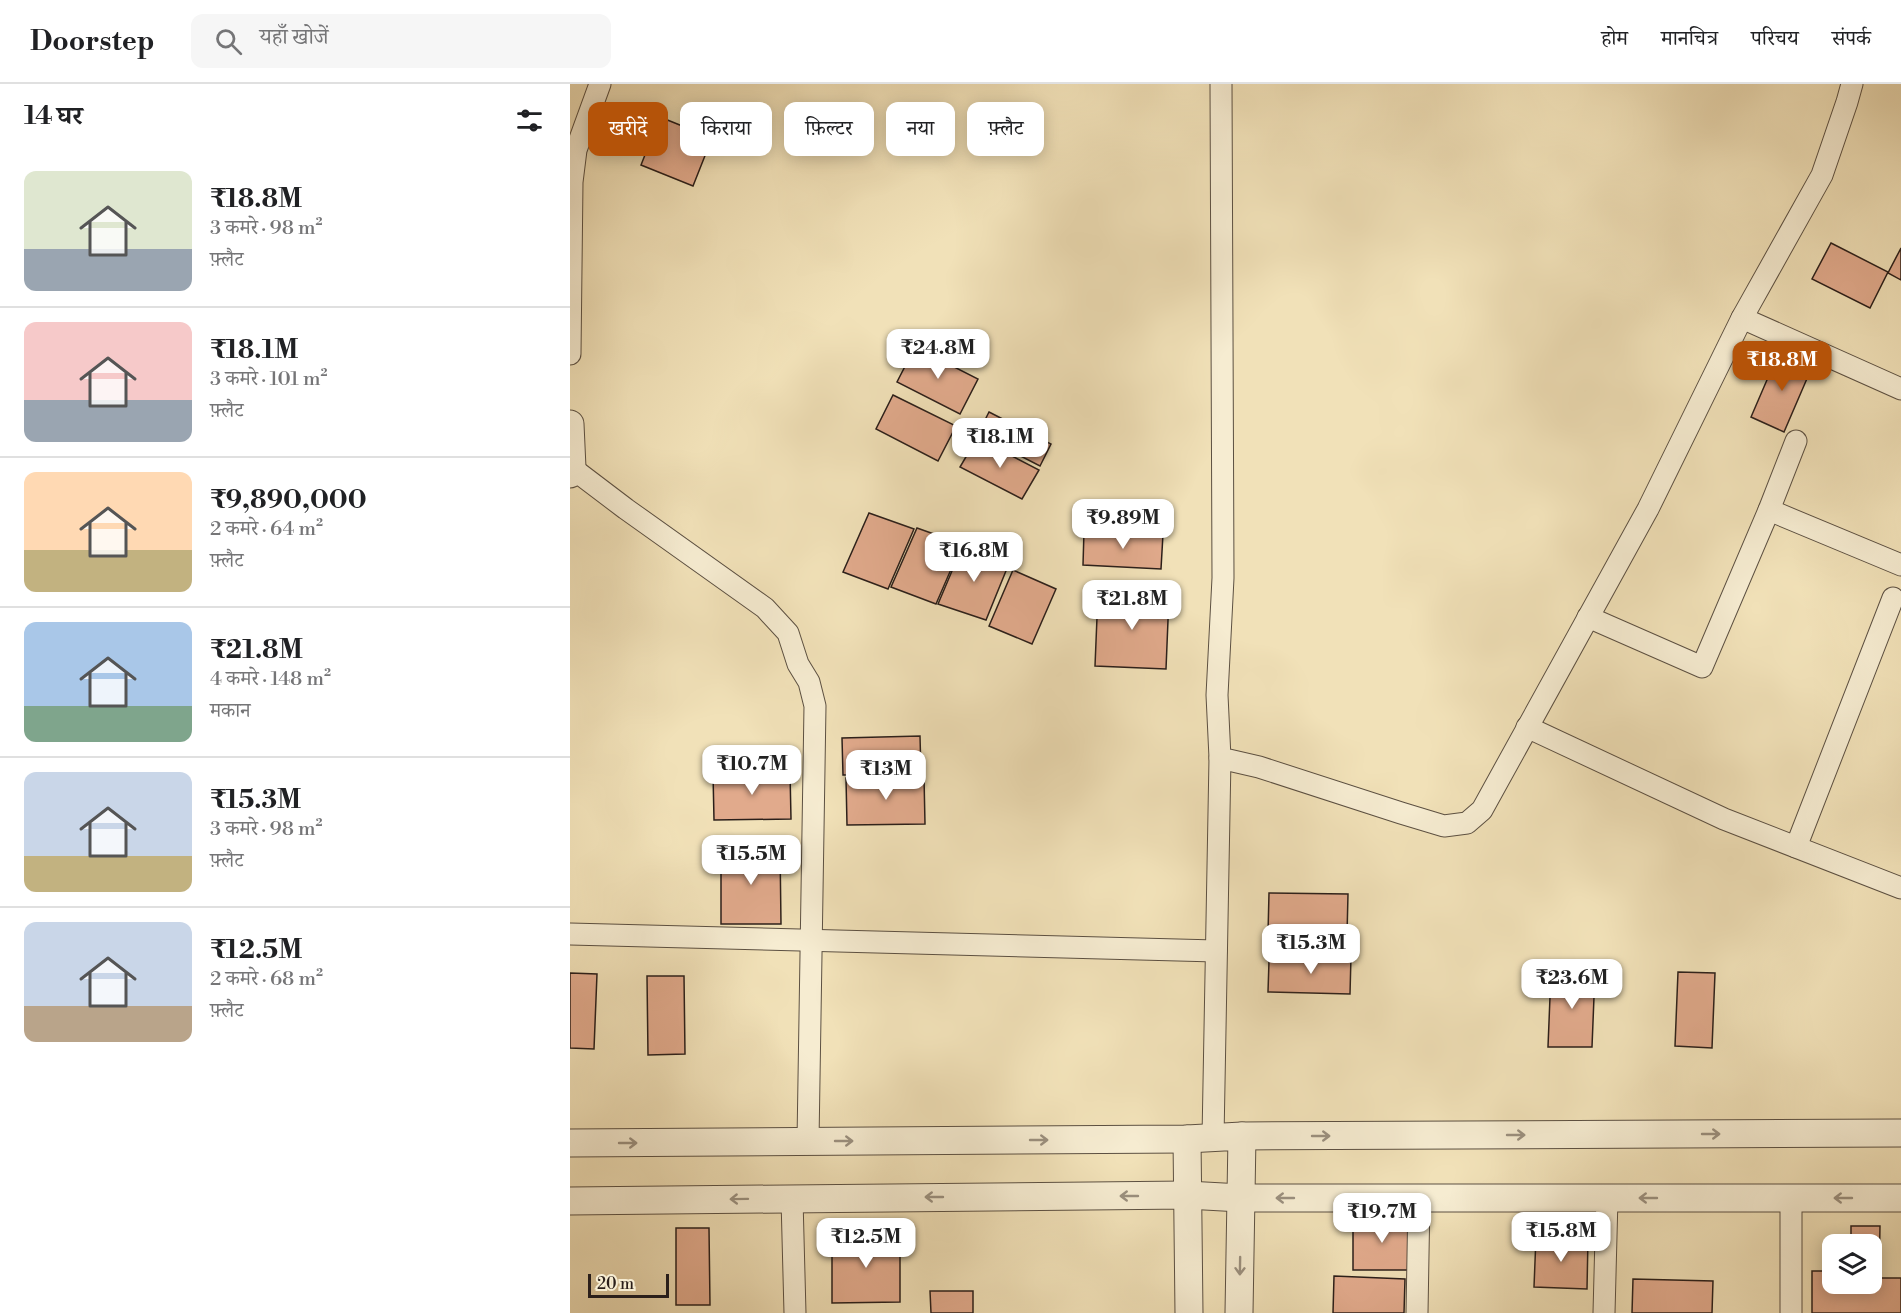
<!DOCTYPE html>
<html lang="hi">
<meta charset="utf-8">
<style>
:root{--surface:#fff;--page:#f6f6f6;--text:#202124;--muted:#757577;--line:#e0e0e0;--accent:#b45309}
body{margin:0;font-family:"Libre Bodoni","Noto Serif Devanagari",serif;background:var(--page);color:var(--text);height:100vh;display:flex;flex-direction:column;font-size:22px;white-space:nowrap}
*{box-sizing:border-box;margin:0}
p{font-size:20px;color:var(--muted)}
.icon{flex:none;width:33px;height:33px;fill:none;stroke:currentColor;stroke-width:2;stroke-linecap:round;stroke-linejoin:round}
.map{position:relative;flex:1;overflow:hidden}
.panel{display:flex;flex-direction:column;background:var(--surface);width:570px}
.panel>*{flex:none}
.banner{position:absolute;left:18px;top:18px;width:570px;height:54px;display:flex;gap:12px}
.controls{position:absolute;left:1252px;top:1150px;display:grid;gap:12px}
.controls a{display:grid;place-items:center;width:60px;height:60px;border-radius:12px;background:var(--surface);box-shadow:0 3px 15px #0003;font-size:30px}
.scale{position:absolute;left:18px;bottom:15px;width:81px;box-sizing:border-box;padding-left:6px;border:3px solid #2b1f1a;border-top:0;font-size:16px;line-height:21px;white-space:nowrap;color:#2b1f1a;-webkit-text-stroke:4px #f6ecd1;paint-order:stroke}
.price{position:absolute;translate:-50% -51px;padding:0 14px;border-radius:12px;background:#fff;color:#222;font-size:20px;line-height:39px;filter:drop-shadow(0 2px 3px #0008)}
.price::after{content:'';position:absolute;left:50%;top:36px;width:18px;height:14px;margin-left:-9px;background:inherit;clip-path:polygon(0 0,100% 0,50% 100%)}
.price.current{background:var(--accent);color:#fff}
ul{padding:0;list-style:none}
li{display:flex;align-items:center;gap:18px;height:150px;padding:0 24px}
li+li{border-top:2px solid var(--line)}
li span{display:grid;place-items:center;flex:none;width:168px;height:120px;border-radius:12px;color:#555}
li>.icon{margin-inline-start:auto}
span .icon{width:72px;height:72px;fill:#fffc;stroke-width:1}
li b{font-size:26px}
h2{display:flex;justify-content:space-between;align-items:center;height:72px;padding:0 24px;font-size:26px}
.pill{padding:0 21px;border-radius:12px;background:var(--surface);box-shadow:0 3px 15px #0003;font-size:21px;line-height:54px}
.pill.current{background:var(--accent);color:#fff}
header{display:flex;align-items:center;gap:36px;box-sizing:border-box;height:84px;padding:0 30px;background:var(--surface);border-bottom:2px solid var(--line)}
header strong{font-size:28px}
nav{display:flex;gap:33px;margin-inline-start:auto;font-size:21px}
.search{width:420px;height:54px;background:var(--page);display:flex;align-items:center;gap:15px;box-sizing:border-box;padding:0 21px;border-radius:12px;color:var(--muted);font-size:22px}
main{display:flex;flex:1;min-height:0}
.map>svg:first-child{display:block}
.building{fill:#e1aa8c;stroke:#2b1f1a;stroke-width:1.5}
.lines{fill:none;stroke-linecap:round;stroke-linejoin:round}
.minor-casing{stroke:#5c5042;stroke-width:23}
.tertiary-casing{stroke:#5c5042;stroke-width:29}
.minor{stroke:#f6ecd1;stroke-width:21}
.tertiary{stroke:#f6ecd1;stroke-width:27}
.oneway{stroke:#9b907f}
</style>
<header>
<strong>Doorstep</strong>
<div class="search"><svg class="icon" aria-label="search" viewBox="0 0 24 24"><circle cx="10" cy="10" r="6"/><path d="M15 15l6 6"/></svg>यहाँ खोजें</div>
<nav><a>होम</a><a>मानचित्र</a><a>परिचय</a><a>संपर्क</a></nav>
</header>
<main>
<section class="panel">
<h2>14 घर<svg class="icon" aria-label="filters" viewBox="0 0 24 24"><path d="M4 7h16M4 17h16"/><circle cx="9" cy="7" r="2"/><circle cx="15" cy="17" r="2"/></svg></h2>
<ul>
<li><span style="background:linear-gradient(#dfe7d0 65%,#9aa5b1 0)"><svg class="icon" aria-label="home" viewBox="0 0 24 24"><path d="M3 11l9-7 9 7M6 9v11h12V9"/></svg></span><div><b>₹18.8M</b><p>3 कमरे · 98 m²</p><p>फ़्लैट</p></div></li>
<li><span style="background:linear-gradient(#f6c9c9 65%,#9aa5b1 0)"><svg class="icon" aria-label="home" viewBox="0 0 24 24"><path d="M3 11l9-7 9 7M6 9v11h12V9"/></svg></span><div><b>₹18.1M</b><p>3 कमरे · 101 m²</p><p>फ़्लैट</p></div></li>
<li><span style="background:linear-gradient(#ffd9b3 65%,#c2b280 0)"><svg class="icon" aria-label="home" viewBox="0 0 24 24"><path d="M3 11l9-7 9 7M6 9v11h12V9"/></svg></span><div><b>₹9,890,000</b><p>2 कमरे · 64 m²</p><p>फ़्लैट</p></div></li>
<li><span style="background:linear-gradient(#a9c7e8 70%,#7fa58c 0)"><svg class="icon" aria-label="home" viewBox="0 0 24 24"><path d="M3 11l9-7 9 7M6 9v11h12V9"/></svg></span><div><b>₹21.8M</b><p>4 कमरे · 148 m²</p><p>मकान</p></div></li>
<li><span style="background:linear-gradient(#c9d6e8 70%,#c2b280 0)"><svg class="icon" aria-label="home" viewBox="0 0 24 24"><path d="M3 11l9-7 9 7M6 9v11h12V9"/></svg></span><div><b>₹15.3M</b><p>3 कमरे · 98 m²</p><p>फ़्लैट</p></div></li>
<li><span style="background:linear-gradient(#c9d6e8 70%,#b9a48a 0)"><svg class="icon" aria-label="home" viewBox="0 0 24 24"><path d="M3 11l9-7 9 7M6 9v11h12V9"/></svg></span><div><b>₹12.5M</b><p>2 कमरे · 68 m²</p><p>फ़्लैट</p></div></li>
</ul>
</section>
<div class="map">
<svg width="1331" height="1229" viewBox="0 0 1331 1229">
<rect width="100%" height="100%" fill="#f1e1b8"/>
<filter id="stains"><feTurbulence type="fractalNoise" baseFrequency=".00333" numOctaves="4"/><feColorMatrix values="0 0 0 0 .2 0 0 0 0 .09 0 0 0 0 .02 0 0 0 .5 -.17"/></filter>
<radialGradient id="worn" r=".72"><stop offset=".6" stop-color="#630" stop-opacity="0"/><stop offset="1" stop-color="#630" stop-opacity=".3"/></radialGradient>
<g class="building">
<path d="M90,33L142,54L123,102L71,81Z"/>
<path d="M1261,159L1318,188L1300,224L1242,195Z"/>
<path d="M1331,164V196L1318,189Z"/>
<path d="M345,263L408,295L390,330L327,298Z"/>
<path d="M1209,268L1242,283L1214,348L1181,333Z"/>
<path d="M323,311L386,342L368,377L306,345Z"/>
<path d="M419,328L481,360L470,382L408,350Z"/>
<path d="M407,354L469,386L452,415L390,383Z"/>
<path d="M299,429L344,445L318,505L273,488Z"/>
<path d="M347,444L392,460L366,520L321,503Z"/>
<path d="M514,447L593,450L591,485L513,481Z"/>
<path d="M393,461L440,477L416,536L368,520Z"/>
<path d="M443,486L486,505L462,560L419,542Z"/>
<path d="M528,509L599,512L596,585L525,582Z"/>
<path d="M350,652L351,690L273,691L272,654Z"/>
<path d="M220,688L221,735L144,736L143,689Z"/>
<path d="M354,693L355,740L277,741L276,694Z"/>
<path d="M210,763L211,840H151V764Z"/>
<path d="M699,809L778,810L777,851L698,850Z"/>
<path d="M724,870L781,872L780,910L698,908L699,877L724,878Z"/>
<path d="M981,888H1025L1022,963H978Z"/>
<path d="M1108,888L1145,889L1142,964L1105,962Z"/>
<path d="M0,889L27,890L24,965L0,964Z"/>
<path d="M77,892H114L115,970L78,971Z"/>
<rect x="783" y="1134" width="57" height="52"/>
<path d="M1281,1142H1310L1309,1194H1331V1229H1242V1187H1263V1200H1302V1161H1281Z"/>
<path d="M106,1144H139L140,1221H106Z"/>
<path d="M330,1151V1218L262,1219V1152Z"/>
<path d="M966,1153L1018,1154L1017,1205L964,1203Z"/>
<path d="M764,1192L835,1195L834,1229H763Z"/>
<path d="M1063,1195L1143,1197L1142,1229H1062Z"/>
<path d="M360,1207H403V1229H361Z"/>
</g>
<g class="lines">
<g class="minor-casing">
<g id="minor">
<path d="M651,0L653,494L647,611L650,674L689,683L831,729L874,742L897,739L912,726L1078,425L1172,234L1252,91L1277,18L1282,0"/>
<path d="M1172,234L1331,305"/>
<path d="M0,270L2,98L6,66L30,0"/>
<path d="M2,384L56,425L195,524L218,549L228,580L239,598L245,622L238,1057"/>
<path d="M1199,426L1226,357"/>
<path d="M1018,533L1132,583L1199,426L1331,481"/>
<path d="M957,643L1154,735L1331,804"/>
<path d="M1226,763L1323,514"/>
<path d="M0,850L646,867"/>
<path d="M643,1054L650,674"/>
<path d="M1219,1114L1221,1121V1229"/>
<path d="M222,1115L225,1229"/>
<path d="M847,1229L849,1114"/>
<path d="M1034,1229L1037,1114"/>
</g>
</g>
<g class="tertiary-casing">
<g id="tertiary">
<path d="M0,340L2,384L0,390"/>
<path d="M672,1052L1331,1049"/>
<path d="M617,1055L619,1229"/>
<path d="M0,1059L617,1055L672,1052L669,1229"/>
<path d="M0,1117L617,1111L671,1114H1331"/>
</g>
</g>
<use href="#minor" class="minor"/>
<use href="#tertiary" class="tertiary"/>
</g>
<defs><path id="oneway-shaft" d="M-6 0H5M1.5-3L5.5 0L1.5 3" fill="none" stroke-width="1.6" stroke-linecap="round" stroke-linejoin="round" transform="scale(1.5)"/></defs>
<g class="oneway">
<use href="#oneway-shaft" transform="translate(1141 1050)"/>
<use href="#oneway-shaft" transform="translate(946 1051)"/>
<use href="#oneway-shaft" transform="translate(751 1052)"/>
<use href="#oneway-shaft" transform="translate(469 1056)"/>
<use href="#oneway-shaft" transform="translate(274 1057)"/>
<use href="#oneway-shaft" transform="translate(58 1059)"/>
<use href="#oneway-shaft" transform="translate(559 1112) rotate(180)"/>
<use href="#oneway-shaft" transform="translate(364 1113) rotate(180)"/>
<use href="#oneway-shaft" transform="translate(715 1114) rotate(180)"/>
<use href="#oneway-shaft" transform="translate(1078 1114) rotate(-180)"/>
<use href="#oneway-shaft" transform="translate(1273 1114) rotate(180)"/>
<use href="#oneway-shaft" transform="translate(169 1115) rotate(179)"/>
<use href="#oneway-shaft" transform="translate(670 1182) rotate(91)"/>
</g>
<rect width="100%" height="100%" filter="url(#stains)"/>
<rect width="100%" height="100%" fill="url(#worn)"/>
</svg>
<div class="controls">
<a><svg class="icon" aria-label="layers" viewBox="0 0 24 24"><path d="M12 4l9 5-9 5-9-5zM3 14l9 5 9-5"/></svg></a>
</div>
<div class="scale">20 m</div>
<b class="price" style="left:368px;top:296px">₹24.8M</b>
<b class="price current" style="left:1212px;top:308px">₹18.8M</b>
<b class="price" style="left:430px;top:385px">₹18.1M</b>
<b class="price" style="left:553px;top:466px">₹9.89M</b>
<b class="price" style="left:404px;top:499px">₹16.8M</b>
<b class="price" style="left:562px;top:547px">₹21.8M</b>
<b class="price" style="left:182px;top:712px">₹10.7M</b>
<b class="price" style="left:316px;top:717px">₹13M</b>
<b class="price" style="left:181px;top:802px">₹15.5M</b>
<b class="price" style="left:741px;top:891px">₹15.3M</b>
<b class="price" style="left:1002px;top:926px">₹23.6M</b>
<b class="price" style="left:812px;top:1160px">₹19.7M</b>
<b class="price" style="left:991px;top:1179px">₹15.8M</b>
<b class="price" style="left:296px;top:1185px">₹12.5M</b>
<div class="banner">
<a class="pill current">खरीदें</a>
<a class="pill">किराया</a>
<a class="pill">फ़िल्टर</a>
<a class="pill">नया</a>
<a class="pill">फ़्लैट</a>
</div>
</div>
</main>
